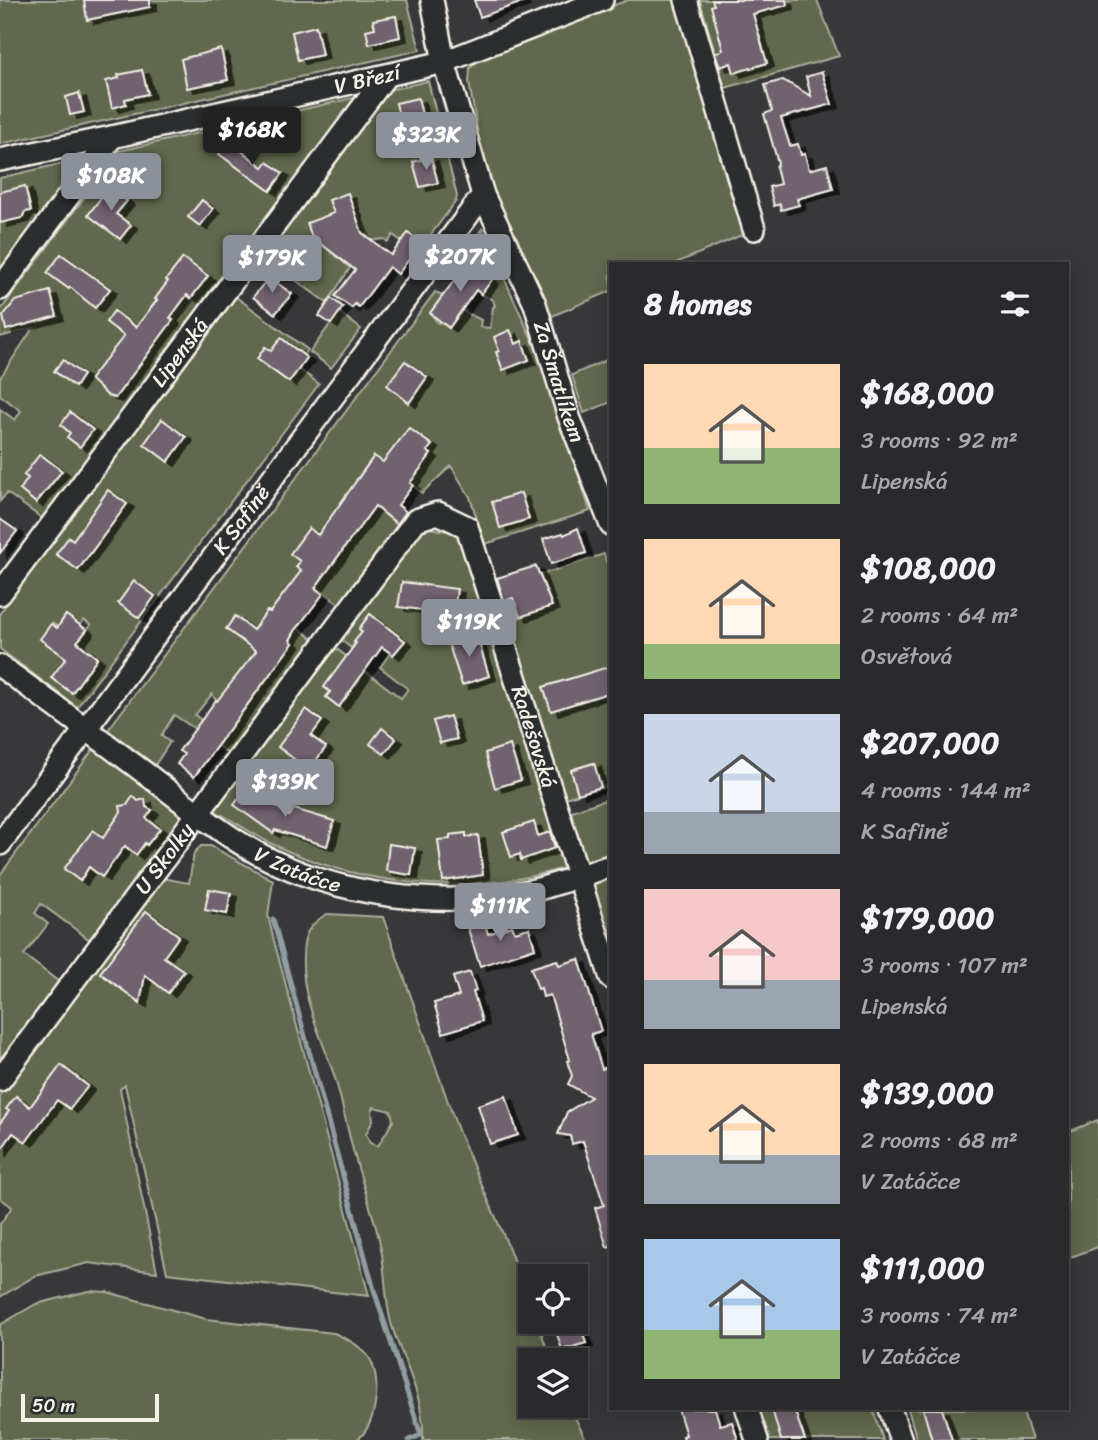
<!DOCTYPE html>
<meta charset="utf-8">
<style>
:root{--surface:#2a2a2c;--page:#363638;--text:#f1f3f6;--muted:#a5a7a9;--line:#464648;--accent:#8c9099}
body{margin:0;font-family:Sriracha,sans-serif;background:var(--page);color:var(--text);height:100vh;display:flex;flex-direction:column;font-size:26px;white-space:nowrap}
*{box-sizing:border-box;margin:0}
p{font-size:23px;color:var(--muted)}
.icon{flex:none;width:38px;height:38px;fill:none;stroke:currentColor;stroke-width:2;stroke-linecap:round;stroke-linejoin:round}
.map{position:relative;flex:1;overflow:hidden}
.sheet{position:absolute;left:609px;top:262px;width:460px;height:1148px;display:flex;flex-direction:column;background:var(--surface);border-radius:0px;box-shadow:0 4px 18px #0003,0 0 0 2px var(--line)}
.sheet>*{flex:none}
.buttons{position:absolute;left:518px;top:1264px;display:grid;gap:14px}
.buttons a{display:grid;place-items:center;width:70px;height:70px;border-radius:0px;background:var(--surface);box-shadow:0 4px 18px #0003,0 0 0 2px var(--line);font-size:35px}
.scale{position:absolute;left:21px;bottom:18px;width:138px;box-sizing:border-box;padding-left:7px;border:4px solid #f4f1e8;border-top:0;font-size:19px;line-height:24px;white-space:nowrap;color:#f4f1e8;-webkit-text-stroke:5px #2a2d2e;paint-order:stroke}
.price{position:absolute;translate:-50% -60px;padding:0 16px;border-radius:7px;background:var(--accent);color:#fff;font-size:23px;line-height:46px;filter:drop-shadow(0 2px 4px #0008)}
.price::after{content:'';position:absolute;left:50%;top:42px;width:21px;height:16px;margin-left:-10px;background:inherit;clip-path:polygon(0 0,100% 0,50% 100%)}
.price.on{background:#222;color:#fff}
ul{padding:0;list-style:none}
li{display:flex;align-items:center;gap:21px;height:175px;padding:0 35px}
li span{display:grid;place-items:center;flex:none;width:196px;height:140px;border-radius:0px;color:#555}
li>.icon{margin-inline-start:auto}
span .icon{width:84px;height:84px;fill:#fffc;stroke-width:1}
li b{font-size:30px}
h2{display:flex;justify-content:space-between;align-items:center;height:84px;padding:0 35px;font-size:30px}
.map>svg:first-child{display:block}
.green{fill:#61684e;stroke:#aaac9b;stroke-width:2;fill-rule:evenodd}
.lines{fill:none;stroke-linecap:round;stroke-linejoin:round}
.stream{stroke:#909ea1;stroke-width:5}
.building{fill:#71626f;stroke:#f4f1e8;stroke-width:2;filter:url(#shadow)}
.minor-casing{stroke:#f4f1e8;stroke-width:26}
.minor{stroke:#2a2d2e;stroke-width:21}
.labels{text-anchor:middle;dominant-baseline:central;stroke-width:7;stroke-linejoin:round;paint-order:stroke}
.street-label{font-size:21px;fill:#f4f1e8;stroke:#2a2d2e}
</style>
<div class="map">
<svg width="1098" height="1440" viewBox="0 0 1098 1440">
<defs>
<filter id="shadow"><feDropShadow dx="7" dy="4" stdDeviation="0" flood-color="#0009"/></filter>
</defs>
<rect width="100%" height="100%" fill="#38383b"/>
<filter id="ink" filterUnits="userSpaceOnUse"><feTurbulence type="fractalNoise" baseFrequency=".0143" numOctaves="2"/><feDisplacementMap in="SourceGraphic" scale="14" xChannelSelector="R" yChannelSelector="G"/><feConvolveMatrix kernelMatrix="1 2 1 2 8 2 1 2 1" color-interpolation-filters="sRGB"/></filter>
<g filter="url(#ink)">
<g class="green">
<path d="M0,0H407L420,50L0,144Z"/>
<path d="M628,0H676L749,232L674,264H611V291L552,316L492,187L478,134L469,82L470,68L487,53Z"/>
<path d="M700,0H817L839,56L725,88Z"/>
<path d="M428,81L457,196L456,201L417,253L393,235L388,242L384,239L353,243H321L350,268L327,303L268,260L262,262L389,90Z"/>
<path d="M357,97L43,519L7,493L0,501V409L15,420L21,411L0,395V378L33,328L0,337V311L119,151Z"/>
<path d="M85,158L0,273V178Z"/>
<path d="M482,229L544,366L590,511L485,544L470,497L451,466L422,493L374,456L356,480L392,504L385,514L398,525L339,604L299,574L279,600L296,626L313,639L228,754L217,745L238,717L216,700L212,694L195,715L207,725L201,733L174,715L161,736L170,742L155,765L108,730L435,292L443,295L430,313L438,323L440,321L449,328L462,310L481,320L480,327L490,328L493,307L495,306L493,300L481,294L492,279L461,257Z"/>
<path d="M236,297L308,350L304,355L281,338L271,351L265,347L257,359L289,382L299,369L319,384L77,707L0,649V613ZM66,615L80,625L84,620L91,625L77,641L93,654L68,689L67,656L46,631L52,623L58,627Z"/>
<path d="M339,312L361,329L331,368L310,352Z"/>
<path d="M611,358V402L584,413L572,375Z"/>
<path d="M424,527L458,533L564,868C466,897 361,887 270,843C251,833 232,820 214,810L334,647L401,698L408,689L380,667L390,653L394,655L404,640L370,614L359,629L362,632L351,648L340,639Z"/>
<path d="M604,554L611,577V784L601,788L593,763L571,770L578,794L565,798L503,601L513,598L520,617L550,607L551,602L540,575Z"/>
<path d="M95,747L184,813L90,940L41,904L35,913L48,924L24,955L59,982L0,1059V875Z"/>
<path d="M611,798V853L585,861L569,812Z"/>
<path d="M201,846H211L273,880L268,916L273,937L369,1296L167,1273L125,1085L120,1089L157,1272L89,1263L35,1276L0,1297V1224L12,1207L0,1198V1095L162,878L189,883L194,853Z"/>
<path d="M611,877V944L593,887L599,880Z"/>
<path d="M327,914L383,917L459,1133L506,1241L530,1304V1321H537L551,1360H530V1405H569L586,1440H423C425,1395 403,1364 391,1323C384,1296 386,1266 379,1239C371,1206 359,1175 351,1142C345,1119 341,1097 334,1075C322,1037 301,999 303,957C303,935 308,925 327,914ZM374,1107L391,1111L393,1121L378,1146L370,1143L366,1134L373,1120L372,1111Z"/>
<path d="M1098,1120V1247L1068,1258V1132Z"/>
<path d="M89,1291L107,1292L206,1319L334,1333C348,1339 366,1348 372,1363C381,1386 376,1425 357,1440H0V1325L36,1304Z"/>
<path d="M757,1409H873L883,1440H767Z"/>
<path d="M908,1409H1022L1032,1440H917Z"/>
</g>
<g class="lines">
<path class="stream" d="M273,919L374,1290L421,1435L409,1440"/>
</g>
<g class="building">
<path d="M84,0H150V7L87,20Z"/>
<path d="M474,0H522L523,2L480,17Z"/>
<path d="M712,0H786L787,5L753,14L767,63L734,73L731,63L720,67L715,53L723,50L711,6L714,5Z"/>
<path d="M396,16L400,37L369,44L366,30L375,28L373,20Z"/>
<path d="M316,26L322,55L298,60L292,32Z"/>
<path d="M221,49L228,80L187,88L181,59Z"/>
<path d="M142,70L148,94L125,99L126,104L112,108L106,81L119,78L118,75Z"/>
<path d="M822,72L832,104L781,118L790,146L798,144L801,155L805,154L809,170L827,165L833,189L797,199L799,205L781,210L780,204L774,206L769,187L780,184L776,167L778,163L764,114L772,111L765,85L783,80L811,96L806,77Z"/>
<path d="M79,93L84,112L70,115L66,97Z"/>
<path d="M418,98L424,123L402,129L396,103Z"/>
<path d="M228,141L263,167L267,162L283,173L270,191L219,154Z"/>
<path d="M431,157L438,183L420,187L413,162Z"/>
<path d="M25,186L31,211L25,212L22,218L0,223V192Z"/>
<path d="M109,187L127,201L116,214L131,225L120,239L88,215Z"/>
<path d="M348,193L362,233L391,255L408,233L421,243L398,274L389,267L359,307L355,304L352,308L335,296L355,270L312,237L307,223L334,213L329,200Z"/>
<path d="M202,200L213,209L200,226L188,217Z"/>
<path d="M61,254L110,289L95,308L70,287L69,289L47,273Z"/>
<path d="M183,258L208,276L191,298L187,295L170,318L173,320L115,398L108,396L90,379L124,336L106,322L114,311L136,327L157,300L155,299L168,281L166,280Z"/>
<path d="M468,262L492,280L481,294L476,290L449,328L430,313Z"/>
<path d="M269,277L292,294L275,314L253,297Z"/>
<path d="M50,291L57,316L6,330L3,316L15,301Z"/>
<path d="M331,298L343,307L331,324L319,316Z"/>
<path d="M510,330L516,344L522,341L529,360L503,370L496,352L499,351L494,337Z"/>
<path d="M281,338L307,358L289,382L257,359L265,347L271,351Z"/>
<path d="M63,360L83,375L75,387L54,371Z"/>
<path d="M405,361L427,377L409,403L387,385Z"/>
<path d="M70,412L93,430L80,447L67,437L70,433L61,425Z"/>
<path d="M162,419L186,437L168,462L144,444Z"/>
<path d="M409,428L432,445L427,451L431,454L410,483L413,485L398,505L406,512L397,524L375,506L315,588L323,594L295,631L290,640L293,643L194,777L177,764L184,754L179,751L216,700L217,701L256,651L226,629L235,616L253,630L267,611L270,612L301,571L296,567L300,561L290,554L309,528L318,535L374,456L383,462Z"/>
<path d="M40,454L62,471L36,503L20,490L28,478L24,475Z"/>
<path d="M108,490L127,504L78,570L56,554L69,537L73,540Z"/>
<path d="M521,493L529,519L500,528L492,502Z"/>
<path d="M0,519L17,531L0,553Z"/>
<path d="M578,528L586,553L551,564L543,539L563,533L564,535Z"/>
<path d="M536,566L552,606L520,617L513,598L504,601L497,578Z"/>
<path d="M134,581L155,596L139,618L118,603Z"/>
<path d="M402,582L457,589L454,614L398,607Z"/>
<path d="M370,614L405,641L393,655L382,647L339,707L326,697L330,692L324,687L356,643L354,642L362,632L359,629Z"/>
<path d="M66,615L87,630L77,642L97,658L72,693L51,678L66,658L40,639L51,624L57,628Z"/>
<path d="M476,633L489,676L462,685L448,642Z"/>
<path d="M611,666V692L551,711L543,687Z"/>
<path d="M306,709L322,721L311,736L326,747L309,770L278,747Z"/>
<path d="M450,716L457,739L440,743L433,721Z"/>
<path d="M382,728L396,739L384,754L370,744Z"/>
<path d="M510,745L521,780L495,788L485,753Z"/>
<path d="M594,763L601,787L578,794L571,770Z"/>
<path d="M248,786L289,816L294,809L334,821L327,846L275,830L273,833L234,805Z"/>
<path d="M133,796L138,801L145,799L146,807L152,810L146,818L160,829L147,845L145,843L136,855L125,846L102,877L89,867L80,881L64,869L93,830L103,838L121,812L120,806L127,805Z"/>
<path d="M534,822L538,836L550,832L555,848L521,860L520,854L511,857L503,832Z"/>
<path d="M466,833V837L478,835L483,875L443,881L438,840L450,839V835Z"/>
<path d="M389,844L415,848L411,875L386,871Z"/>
<path d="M209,889L231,893L227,914L205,910Z"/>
<path d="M146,911L179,936L164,957L184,971L168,993L145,975L140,1003L100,973Z"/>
<path d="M485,924L488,934L512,926L515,932L529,928L535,948L480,966L468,929Z"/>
<path d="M579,959L601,1031L591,1034L602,1069L611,1066V1246L607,1247L595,1208L604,1205L583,1141L572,1144L570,1136L558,1134L567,1112L591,1097L568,1084L572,1076L567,1061L570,1060L550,995L543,997L541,988L538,989L531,968L557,960L559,965Z"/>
<path d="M470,972L476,991L473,992L482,1021L443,1033L434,1003L459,996L453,977Z"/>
<path d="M61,1065L88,1086L70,1109L57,1100L26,1142L13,1133L0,1151V1123L9,1111L6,1109L16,1096L30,1107Z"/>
<path d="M506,1096L518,1135L490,1144L478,1105Z"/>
<path d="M553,1321H579L586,1343L562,1350Z"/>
<path d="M678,1409H715L720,1425L732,1422L738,1440H684L683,1436L686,1435Z"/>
<path d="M772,1409H794L805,1440H781Z"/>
<path d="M923,1409H942L952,1440H932Z"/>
</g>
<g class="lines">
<g class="minor-casing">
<g id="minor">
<path id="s1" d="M432,0L444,62L483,195L535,304L569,417L611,525"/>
<path d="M686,0L754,229"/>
<path id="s2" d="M0,160L112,137L444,62L602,0"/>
<path d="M0,289L112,137"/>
<path id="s3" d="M0,594L385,77"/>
<path id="s4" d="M0,666C49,701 97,737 145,773C181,800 217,831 257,853C338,897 440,909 530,891C557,885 584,874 611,866"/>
<path id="s5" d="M0,844L483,195"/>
<path id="s6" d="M0,1080L416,520L438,513L467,527L611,978"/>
<path d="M747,1409L757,1440"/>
<path d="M890,1409L901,1440"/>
</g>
</g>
<use href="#minor" class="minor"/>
</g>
</g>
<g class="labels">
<g class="street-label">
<text stroke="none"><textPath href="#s2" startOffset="376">V Březí</textPath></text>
<text stroke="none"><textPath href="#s3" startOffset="301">Lipenská</textPath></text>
<text stroke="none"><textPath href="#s1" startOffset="404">Za Šmatlíkem</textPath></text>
<text stroke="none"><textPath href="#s5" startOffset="404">K Safině</textPath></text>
<text stroke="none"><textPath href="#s6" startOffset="973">Radešovská</textPath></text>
<text stroke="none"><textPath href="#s6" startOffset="276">U Školky</textPath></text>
<text stroke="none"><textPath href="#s4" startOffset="362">V Zatáčce</textPath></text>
</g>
</g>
</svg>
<div class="buttons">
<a><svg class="icon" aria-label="locate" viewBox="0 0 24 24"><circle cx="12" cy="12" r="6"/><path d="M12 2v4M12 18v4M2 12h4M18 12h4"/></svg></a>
<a><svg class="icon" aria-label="layers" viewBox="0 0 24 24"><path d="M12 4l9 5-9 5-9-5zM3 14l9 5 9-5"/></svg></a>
</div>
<div class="scale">50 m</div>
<b class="price on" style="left:252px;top:167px">$168K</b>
<b class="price" style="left:426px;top:172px">$323K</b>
<b class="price" style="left:111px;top:213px">$108K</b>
<b class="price" style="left:460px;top:294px">$207K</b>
<b class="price" style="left:272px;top:295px">$179K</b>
<b class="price" style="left:469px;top:659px">$119K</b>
<b class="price" style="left:285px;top:819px">$139K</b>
<b class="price" style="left:500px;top:943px">$111K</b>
<section class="sheet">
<h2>8 homes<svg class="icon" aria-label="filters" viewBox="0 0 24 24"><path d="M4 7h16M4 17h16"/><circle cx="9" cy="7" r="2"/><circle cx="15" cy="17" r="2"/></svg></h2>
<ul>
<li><span style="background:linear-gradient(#ffd9b3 60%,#8fb573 0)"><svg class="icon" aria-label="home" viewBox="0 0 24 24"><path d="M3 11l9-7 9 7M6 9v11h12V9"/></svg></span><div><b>$168,000</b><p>3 rooms · 92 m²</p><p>Lipenská</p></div></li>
<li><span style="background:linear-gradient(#ffd9b3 75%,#8fb573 0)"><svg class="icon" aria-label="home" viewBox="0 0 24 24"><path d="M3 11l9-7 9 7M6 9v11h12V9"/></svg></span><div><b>$108,000</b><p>2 rooms · 64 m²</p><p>Osvětová</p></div></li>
<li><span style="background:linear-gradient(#c9d6e8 70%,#9aa5b1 0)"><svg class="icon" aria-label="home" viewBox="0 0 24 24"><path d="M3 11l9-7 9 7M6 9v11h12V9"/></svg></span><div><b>$207,000</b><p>4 rooms · 144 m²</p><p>K Safině</p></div></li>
<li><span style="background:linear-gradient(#f6c9c9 65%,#9aa5b1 0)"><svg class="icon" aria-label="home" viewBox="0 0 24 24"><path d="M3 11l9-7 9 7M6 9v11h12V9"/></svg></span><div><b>$179,000</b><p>3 rooms · 107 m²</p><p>Lipenská</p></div></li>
<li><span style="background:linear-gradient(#ffd9b3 65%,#9aa5b1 0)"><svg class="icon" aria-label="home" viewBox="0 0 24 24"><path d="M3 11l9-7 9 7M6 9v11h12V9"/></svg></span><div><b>$139,000</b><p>2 rooms · 68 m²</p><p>V Zatáčce</p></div></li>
<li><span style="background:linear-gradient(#a9c7e8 65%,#8fb573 0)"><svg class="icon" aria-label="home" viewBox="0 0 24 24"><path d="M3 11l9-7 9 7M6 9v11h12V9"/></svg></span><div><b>$111,000</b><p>3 rooms · 74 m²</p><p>V Zatáčce</p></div></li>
</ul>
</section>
</div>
